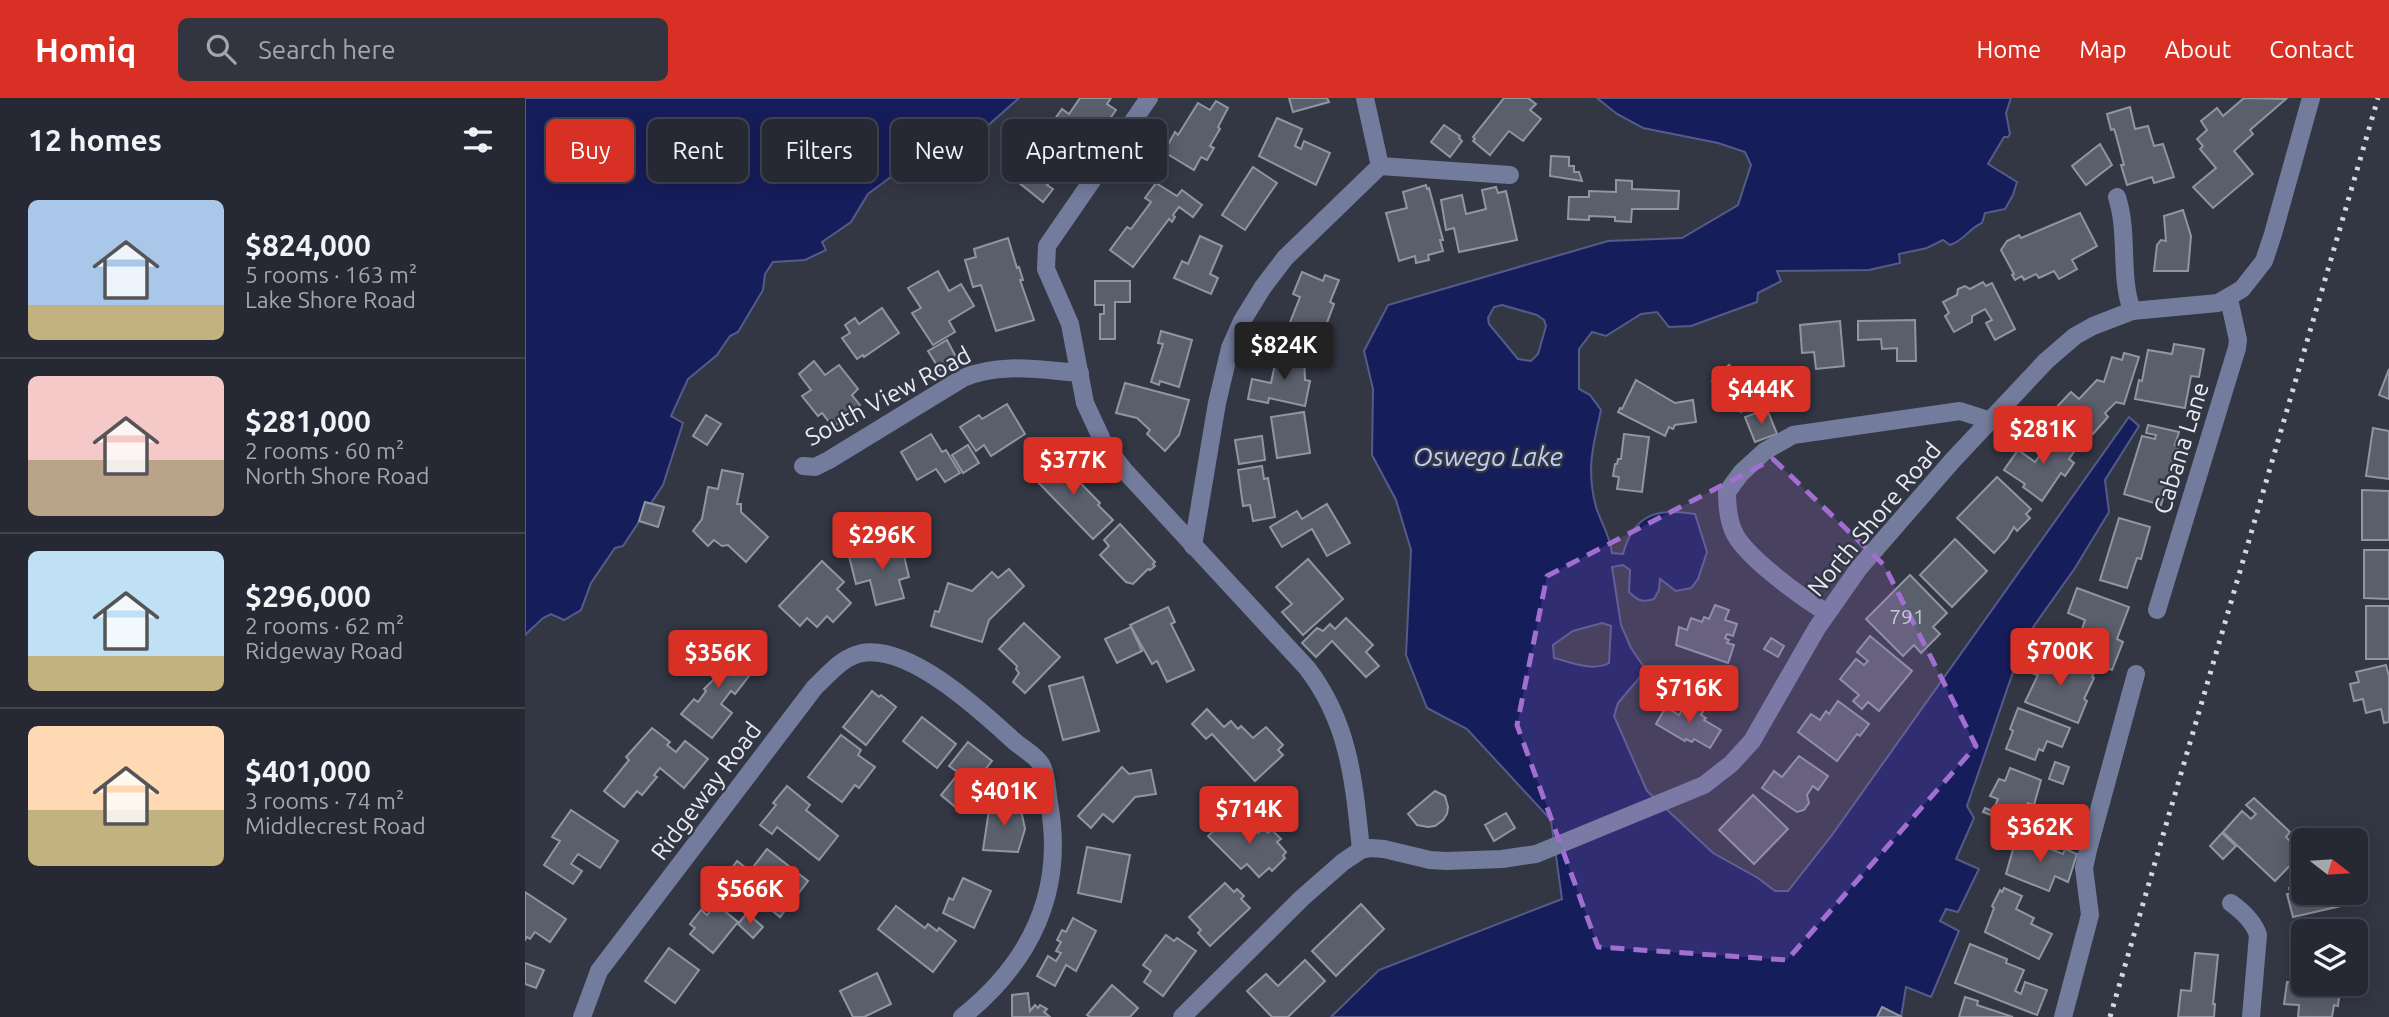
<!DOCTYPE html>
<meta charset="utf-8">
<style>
:root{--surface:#262933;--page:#32353f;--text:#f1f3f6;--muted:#a4a6ac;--line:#42454e;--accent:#d93025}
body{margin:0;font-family:Ubuntu,sans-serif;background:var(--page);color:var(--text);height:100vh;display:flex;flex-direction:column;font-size:26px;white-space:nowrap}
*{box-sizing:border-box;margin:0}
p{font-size:23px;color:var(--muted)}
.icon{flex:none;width:38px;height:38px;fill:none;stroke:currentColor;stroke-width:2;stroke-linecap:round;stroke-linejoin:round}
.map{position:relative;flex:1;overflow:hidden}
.side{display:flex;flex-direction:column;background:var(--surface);width:525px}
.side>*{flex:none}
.top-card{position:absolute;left:21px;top:21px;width:665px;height:63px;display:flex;gap:14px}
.needle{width:46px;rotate:107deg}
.tools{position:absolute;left:1766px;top:730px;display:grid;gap:14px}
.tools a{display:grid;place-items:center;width:77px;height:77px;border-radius:10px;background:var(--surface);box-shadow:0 4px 18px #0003,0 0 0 2px var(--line);font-size:35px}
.price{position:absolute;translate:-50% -60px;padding:0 16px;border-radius:7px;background:var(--accent);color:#fff;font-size:23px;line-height:46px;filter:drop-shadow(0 2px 4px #0008)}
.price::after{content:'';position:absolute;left:50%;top:42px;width:21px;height:16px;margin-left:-10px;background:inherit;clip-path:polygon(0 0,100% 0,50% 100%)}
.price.active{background:#222;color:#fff}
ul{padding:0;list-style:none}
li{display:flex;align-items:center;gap:21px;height:175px;padding:0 28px}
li+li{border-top:2px solid var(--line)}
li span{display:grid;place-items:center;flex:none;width:196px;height:140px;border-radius:10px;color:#555}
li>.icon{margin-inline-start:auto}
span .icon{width:84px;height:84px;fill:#fffc;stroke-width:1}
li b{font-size:30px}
h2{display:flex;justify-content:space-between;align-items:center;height:84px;padding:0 28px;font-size:30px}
.tag{padding:0 24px;border-radius:10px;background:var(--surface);box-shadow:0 4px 18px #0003,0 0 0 2px var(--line);font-size:24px;line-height:63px}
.tag.active{background:var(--accent);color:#fff}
header{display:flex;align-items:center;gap:42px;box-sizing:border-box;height:98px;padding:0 35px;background:var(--accent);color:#fff}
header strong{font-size:33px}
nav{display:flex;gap:38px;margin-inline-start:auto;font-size:24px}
.search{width:490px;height:63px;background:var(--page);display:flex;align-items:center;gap:18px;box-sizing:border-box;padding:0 24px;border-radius:10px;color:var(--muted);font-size:26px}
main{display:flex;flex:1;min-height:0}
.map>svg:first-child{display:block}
.water{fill:#161d5b;stroke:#555b89;stroke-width:2;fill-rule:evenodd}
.building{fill:#5a5f6c;stroke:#9095a4;stroke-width:2}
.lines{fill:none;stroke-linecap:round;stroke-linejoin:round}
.minor{stroke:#737c9c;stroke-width:18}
.rail{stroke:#d5d8e0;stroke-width:5;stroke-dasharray:3.5 7;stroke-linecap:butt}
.marked{fill:#a16fd1;fill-opacity:0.2;stroke:#a16fd1;stroke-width:5;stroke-dasharray:14 9;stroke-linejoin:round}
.labels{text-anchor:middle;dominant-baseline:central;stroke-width:5;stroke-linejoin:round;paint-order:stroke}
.number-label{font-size:21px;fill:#c4c8d1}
.street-label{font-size:24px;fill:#e8ebf3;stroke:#333744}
.water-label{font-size:26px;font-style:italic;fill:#c2cef5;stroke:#333744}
</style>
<header>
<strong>Homiq</strong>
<div class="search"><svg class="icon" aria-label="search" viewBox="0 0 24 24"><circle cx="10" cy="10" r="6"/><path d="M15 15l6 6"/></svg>Search here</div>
<nav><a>Home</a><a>Map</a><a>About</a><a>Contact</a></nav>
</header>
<main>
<section class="side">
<h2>12 homes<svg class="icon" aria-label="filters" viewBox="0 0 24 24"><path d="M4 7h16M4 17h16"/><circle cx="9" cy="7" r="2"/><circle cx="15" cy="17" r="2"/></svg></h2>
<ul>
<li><span style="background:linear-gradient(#a9c7e8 75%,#c2b280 0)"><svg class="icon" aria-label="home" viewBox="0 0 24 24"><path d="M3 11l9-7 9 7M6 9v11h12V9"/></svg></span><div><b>$824,000</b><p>5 rooms · 163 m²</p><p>Lake Shore Road</p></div></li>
<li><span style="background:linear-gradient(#f6c9c9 60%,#b9a48a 0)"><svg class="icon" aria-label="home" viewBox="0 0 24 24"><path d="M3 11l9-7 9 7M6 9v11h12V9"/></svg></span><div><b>$281,000</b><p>2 rooms · 60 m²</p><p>North Shore Road</p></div></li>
<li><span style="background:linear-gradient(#bfe0f5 75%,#c2b280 0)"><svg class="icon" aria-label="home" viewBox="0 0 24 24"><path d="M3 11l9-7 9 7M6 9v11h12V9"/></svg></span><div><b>$296,000</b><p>2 rooms · 62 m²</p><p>Ridgeway Road</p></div></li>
<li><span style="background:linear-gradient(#ffd9b3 60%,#c2b280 0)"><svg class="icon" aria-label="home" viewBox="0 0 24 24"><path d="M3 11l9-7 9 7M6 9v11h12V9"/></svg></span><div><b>$401,000</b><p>3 rooms · 74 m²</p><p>Middlecrest Road</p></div></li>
</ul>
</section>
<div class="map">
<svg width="1864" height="919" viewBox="0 0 1864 919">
<rect width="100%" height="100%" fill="#333744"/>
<g class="water">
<path d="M0,0H494L442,46L406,71L373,85L367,78L343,96L326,124L297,144L301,152L280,162L248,164L240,176L238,192L213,234L205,238L192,257L163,281L146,318L158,325L138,387L98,448L90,450L66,485L56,512L39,522L26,516L18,520L0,537Z"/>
<path d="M1072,0H1486L1481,15L1485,36L1483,39H1479L1463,66L1492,84L1488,97L1480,111L1460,115L1457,125C1443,131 1440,142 1425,147L1418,142L1402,150L1374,156L1375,165L1344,172L1252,173L1256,183L1233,195L1232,204L1166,228L1144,229L1132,214L1116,216L1081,238L1067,234L1054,251V291L1065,297L1076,312C1068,348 1061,371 1071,409C1076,425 1085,437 1087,455L1098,456C1109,415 1133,410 1170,416L1182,454L1173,481L1166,490L1151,493L1135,481L1134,492L1129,501C1117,505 1112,502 1104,494L1105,472L1098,467L1087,469L1096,527L1106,550L1121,572L1093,605L1089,618L1122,693L1188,755L1233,780L1250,793H1263L1307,737L1604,319L1614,328L1580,382L1584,414L1550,470L1499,542L1442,708L1449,720L1431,761L1454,771L1433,814L1421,811L1415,823L1434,833L1406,899L1381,889L1376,919H806L854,872L1037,801L1026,722L942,631L902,610L881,557L886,452L871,402L847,357L848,291L839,253L863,207L1083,143L1157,140L1213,107L1226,67L1220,54L1193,45L1118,30L1092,16ZM977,207L1012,217L1019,222L1021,228L1013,256L1006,263L993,261L964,226L963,220L969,209ZM1077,525L1086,528L1084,565C1068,574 1045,564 1029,560L1028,547L1048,533Z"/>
</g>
<g class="building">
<path d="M555,0H586L582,6L591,12L581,26L579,24L561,55L524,29L537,11L544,16Z"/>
<path d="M764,0H802L804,4L768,14Z"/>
<path d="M979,0H1003L1011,6L1005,12L1016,21L998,43L984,33L965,57L948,43L950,41L948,39Z"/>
<path d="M1719,0L1761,1L1725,32L1728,36L1709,53L1728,76L1688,110L1668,89L1691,70L1675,51L1678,48L1672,41L1682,32L1676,23L1692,10L1698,18Z"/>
<path d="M691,3L703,10L693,29L695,31L685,48L689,50L682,62L676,59L669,72L639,54L650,34L653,37L673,5L685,12Z"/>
<path d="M1605,9L1610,31L1623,28L1629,48L1638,46L1649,79L1629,85L1627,79L1602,87L1596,67H1599L1591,37L1589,31L1586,32L1582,16Z"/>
<path d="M752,20L777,31L770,48L776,51L779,43L805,55L791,87L734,58Z"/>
<path d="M919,27L935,38L934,40L937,43L925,59L906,44Z"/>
<path d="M522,37L553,61L535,85L528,80L522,87L528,91L518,104L488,80L498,68L496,66L504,56L506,57Z"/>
<path d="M1575,46L1587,67L1561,87L1547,68Z"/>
<path d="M1026,58L1044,59V68H1049V74H1054L1057,83L1025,78Z"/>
<path d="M728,69L752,85L720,132L697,117Z"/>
<path d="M1091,82L1107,83V91L1154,93L1153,111H1107L1106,124L1090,123V119L1064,118V122L1043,121L1044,99H1064V93L1091,94Z"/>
<path d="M631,85L652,98L657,92L677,107L668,119L654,109L648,117L650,119L647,124L644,121L608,169L585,152L602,129L606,131L626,104L620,100Z"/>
<path d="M901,87L902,91L904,90L918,142H915L918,153L903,157L904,162L891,165L890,158L874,163L861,115L882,110L878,94Z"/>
<path d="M971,89L973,95L981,93L992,142L934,154L929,130L921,132L916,102L937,97L941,116L961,111L957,92Z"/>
<path d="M1658,112L1666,138L1663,173H1629L1632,147L1636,142L1641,143L1639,118Z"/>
<path d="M1555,115L1572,148L1547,162L1552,171L1534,181L1529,173L1514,180L1511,176L1499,182L1497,178L1490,182L1487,177L1489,176L1476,152L1482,143L1494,137L1496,140Z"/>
<path d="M675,138L697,148L685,176L693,180L686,196L649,180L657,163L663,166Z"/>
<path d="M483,140L492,170L494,169L498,182H495L509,222L471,233L456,187L448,189L440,162L451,159L449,151Z"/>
<path d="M413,173L424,193L436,186L449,208L424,223L430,234L408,247L387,215L396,210L383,190Z"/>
<path d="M777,174L798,183L800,177L814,182L805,204L809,206L798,235L792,232L788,243L762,232L775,199L768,196Z"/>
<path d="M570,183H605V204H590V241H575V216H579V207H570Z"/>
<path d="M1458,184L1461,188L1467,185L1490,231L1470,242L1461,225L1467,222L1460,211L1447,218V224L1429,234L1420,218L1424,215L1418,204L1432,197L1433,191L1440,188L1445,191Z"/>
<path d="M357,210L374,235L339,259L338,257L332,261L317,240L325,235L320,227L330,220L334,226Z"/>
<path d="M1390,222L1391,263H1372V250L1357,251L1356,241L1333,242V223Z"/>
<path d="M1315,223L1319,268L1291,271L1289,254L1277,255L1275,227Z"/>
<path d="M636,233L667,242L654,289L635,283L634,287L626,284L638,246L633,245Z"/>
<path d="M422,242L432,261L415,272L403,253Z"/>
<path d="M1649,246L1679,251L1674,279L1666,278L1660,310L1610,301L1614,282L1617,283L1623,252L1647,256Z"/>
<path d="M753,252L779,258L780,282L785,283L780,308L744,300L743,305L723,301L727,281L746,285Z"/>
<path d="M1599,255L1614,259L1599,306L1591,304L1580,315L1583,319L1568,336L1564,332L1555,342L1533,322L1535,321L1527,314L1546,294L1554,301L1572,282L1579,284L1587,259L1597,262Z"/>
<path d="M289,263L300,277L314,267L333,291L327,297L335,307L308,329L297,315L293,318L277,298L286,292L274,276Z"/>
<path d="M1204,267L1215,278L1247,271L1254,293L1234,298L1216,314L1187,283Z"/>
<path d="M1864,271V301L1854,297Z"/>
<path d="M1111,282L1150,305L1168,302L1171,324L1150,327L1148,331L1144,329L1140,338L1093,314L1095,310L1097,311Z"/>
<path d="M600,285L664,302L654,337L640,353L622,336L625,332L612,320L591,315Z"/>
<path d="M482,306L500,336L466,358L459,347L451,353L435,329L454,317L457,321Z"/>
<path d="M1242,311L1252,336L1230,344L1220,319Z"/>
<path d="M779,314L785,355L752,360L746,319Z"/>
<path d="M181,317L196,326L182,347L168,338Z"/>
<path d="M1623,327L1654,334L1650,347L1654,348L1636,407L1599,396L1617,338L1630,341L1631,337L1621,335Z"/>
<path d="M1848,330L1864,333V381L1841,378Z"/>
<path d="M1525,332L1551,351L1544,361L1549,365L1540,378L1536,375L1517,403L1498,389L1500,386L1479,372L1493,352L1510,364L1521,349L1515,345Z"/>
<path d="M406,336L417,354L421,352L435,375L420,384L411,371L392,382L376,354Z"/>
<path d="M1099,336L1124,339L1117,394L1092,391L1094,379L1088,378L1090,366H1092L1093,361H1096Z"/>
<path d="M737,338L740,362L714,366L710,342Z"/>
<path d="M443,347L454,365L438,375L427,357Z"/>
<path d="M528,357L575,405L573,407L588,422L568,441L507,378Z"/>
<path d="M737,368L739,381L743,380L750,419L728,423L725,407L718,408L713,372Z"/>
<path d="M197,372L218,376L212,406H216V414L243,439L221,464L203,447L197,448L189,442L183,448L168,433L177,421L183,389L193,391Z"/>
<path d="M1472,379L1506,411L1501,416L1505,420L1492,433L1489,429L1482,441L1469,455L1432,420Z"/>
<path d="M1837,392L1864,393V442H1837Z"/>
<path d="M120,404L139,409L133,429L114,423Z"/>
<path d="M802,406L825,445L802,458L787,431L757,449L745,429L772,413L777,421Z"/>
<path d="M1594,420L1625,429L1616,461L1612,460L1602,490L1575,482Z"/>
<path d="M595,426L630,464L628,466L630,468L625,472L623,471L608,486L601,484L575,457L584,448L579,442Z"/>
<path d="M1430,441L1462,473L1427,509L1395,477Z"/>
<path d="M376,445L384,479L374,482L379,500L351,507L345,482L331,486L324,458Z"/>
<path d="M1839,452H1864V501L1839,500Z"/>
<path d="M783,461L818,501L778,537L757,514L767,506L751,489Z"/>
<path d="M297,463L319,484L312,491L326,505L308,524L302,518L292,529L282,520L275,528L254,508Z"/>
<path d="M484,471L499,488L464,522L457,544L406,528L410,513L414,514L423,485L447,493L467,474L473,480Z"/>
<path d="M1385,477L1422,515L1408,529L1415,536L1396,555L1389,547L1378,558L1341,521Z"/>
<path d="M1552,490L1604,509L1592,541L1598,544L1587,572L1546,557L1548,554L1526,552L1529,531L1556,534L1560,522L1543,515Z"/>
<path d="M1190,507L1204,512L1200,522L1212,526L1208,538L1202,536L1200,540L1204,542L1202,545L1209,547L1203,565L1151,547L1154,529L1162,532L1166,520L1177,524L1179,519L1184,521Z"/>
<rect x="1841" y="508" width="23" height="53"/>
<path d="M643,509L650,524L646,526L669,572L642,584L632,563L627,566L605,527Z"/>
<path d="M821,520L848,547L841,554L854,568L841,579L807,543L791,559L777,545L792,530L798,533L805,526L810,531Z"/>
<path d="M499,525L535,559L500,595L488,584L494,575L491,571L492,568L474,551Z"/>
<path d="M606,529L617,553L592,565L580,541Z"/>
<path d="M1345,538L1387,573L1354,613L1343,604L1337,611L1328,603L1334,597L1315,581L1331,561L1339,567L1343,563L1332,554Z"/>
<path d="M1246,540L1259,548L1253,559L1239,551Z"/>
<path d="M188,546L206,560L210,554L231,569L210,596L206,593L196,606L207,615L187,640L156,616L169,601L173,604L181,593L179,591L193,577L175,563Z"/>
<path d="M1517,555L1569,575L1567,579L1569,580L1559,601L1562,603L1553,625L1500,604L1513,577L1509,576Z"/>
<path d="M1861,567L1864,578V624L1859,625L1856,611L1841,615L1838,601L1829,603L1825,586L1834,584L1831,574Z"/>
<path d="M558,579L574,633L538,642L524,588Z"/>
<path d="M347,593L354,599L356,597L371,609L341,647L318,629Z"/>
<path d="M1163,602L1179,612L1176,617L1181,620L1179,622L1196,632L1185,650L1169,641L1167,644L1161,641L1160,643L1131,626L1141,609L1154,617Z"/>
<path d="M1313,603L1344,626L1335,638L1332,636L1312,663L1273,634L1286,616L1295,622L1301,613L1304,616Z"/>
<path d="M1493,610L1545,630L1537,649L1522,643L1518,653L1514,651L1510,662L1481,651L1488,633L1485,631Z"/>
<path d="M682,611L699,629L706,623L713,631L716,628L728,640L741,629L758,647L753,652L758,657L730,683L687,636L681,641L667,626Z"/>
<path d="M397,619L431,646L412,670L378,643Z"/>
<path d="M127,630L145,644L142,647L151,654L160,643L183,661L159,690L135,670L129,677L132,679L117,697L112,693L99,709L79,693L104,662L101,659Z"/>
<path d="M316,637L336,652L333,657L350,669L334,690L330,687L317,704L283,679Z"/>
<path d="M443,644L467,663L454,679L459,683L435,713L416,697L434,675L424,668Z"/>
<path d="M1274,658L1303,678L1293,692L1288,688L1282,697L1284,705L1279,712L1272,714L1237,690L1249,673L1257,679Z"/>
<path d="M1530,664L1544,669L1538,686L1524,681Z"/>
<path d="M597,669L604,676L626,672L631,696L610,699L588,724L578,716L566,730L553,718Z"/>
<path d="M1485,670L1516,682L1509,707L1503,705L1494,728L1458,714L1460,710L1468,713L1473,701L1465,698L1474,681L1480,683Z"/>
<path d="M262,688L285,707L281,712L313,738L294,762L252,729L247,736L235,727L251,707L248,705Z"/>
<path d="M910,693L920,698L923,709L922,716L918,722L910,728L903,729L892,727L883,716Z"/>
<path d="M1228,697L1263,731L1229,766L1194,732Z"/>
<path d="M1729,700L1765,734L1761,739L1777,755L1750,783L1698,734L1717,713L1726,721L1731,716L1721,707Z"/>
<path d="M465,705L495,707L500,731L493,754L458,752Z"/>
<path d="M46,712L93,743L75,770L53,756L46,766L57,773L48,786L19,767L35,743L27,739Z"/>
<path d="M1515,714L1537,722L1529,742L1507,734Z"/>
<path d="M981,715L990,730L969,743L960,727Z"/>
<path d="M706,717L721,733L726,728L733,735L738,730L743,735L747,732L756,741L752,744L761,754L758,758L760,760L747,773L744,770L734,779L722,766L716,771L683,738Z"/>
<path d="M1697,735L1711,748L1698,761L1685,748Z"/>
<path d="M1496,739L1538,756L1540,751L1552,756L1543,784L1530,778L1524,793L1481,776L1489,748L1492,749Z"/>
<path d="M562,749L605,757L596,804L553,795Z"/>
<path d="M242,751L283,783L255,819L202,777L212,763L225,773Z"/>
<path d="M438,780L466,793L449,830L418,815L424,800L428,802Z"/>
<path d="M1778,783V794H1813L1816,808L1768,819L1762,796H1766L1764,790L1773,789L1772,784Z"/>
<path d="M700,785L709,794L712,791L719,798L716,801L725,810L685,848L673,835L676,832L664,819Z"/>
<path d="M1479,790L1497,798L1491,811L1509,820L1506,826L1527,836L1514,861L1460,834L1469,810L1467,808L1475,792L1477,794Z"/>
<path d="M0,794L41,821L25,844L10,834L5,841L2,839L0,842Z"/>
<path d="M191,806L213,824L188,855L165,836L170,830L165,826L176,812L182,817Z"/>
<path d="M836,806L859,831L811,878L787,853Z"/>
<path d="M371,808L400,830L403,826L412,833L414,830L431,843L408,874L353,831Z"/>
<path d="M222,815L238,829L228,840L213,826Z"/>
<path d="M548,820L571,833L551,873L541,867L530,888L512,878L523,858L531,863L536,855L531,853L536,844L532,842L537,832L541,834Z"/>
<path d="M1786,824L1815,827V833H1778V860L1771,859L1774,831L1778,832Z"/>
<path d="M641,837L649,843L652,840L671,853L638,898L619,884L626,873L618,867Z"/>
<path d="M1445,846L1482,861L1481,865L1499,872L1490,893L1496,896L1500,884L1522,892L1512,917L1430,885Z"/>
<path d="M144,850L174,872L150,905L120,883Z"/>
<path d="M1670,855L1693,857L1688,906H1690L1689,919H1653L1656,892L1666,893Z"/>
<path d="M780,862L800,883L763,919H747L722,893L741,876L753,888Z"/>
<path d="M0,865L19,872L11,890L0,886Z"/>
<path d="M352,875L366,906L339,919H328L315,893Z"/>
<path d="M1762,884L1815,890L1813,908L1809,907L1807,919H1773L1774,907L1759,906Z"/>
<path d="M587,887L613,910L605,919H565L562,917Z"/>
<path d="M503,895L505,913L510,907L513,910L515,907L522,911L519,914L525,919H487V897Z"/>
<path d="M1440,899L1453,903L1452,907L1488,919H1434Z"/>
<path d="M1357,909L1377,919H1352Z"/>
</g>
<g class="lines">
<g class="minor">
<path d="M624,0L522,148L521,171L545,226L560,305L579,346L599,372L782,570C825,626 829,685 836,752"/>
<path d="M855,68L985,77"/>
<path d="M1592,99C1604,137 1594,176 1607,213"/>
<path d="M278,368L290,369L304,362L438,280C475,264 516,272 555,275"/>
<path d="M668,448L692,305L705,250L717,223L738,189L760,160L855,68L840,0"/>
<path d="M1632,512L1712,250L1713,242L1704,201"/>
<path d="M1302,515C1278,500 1218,458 1208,432C1203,420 1202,406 1202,394L1216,375L1240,353L1268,337L1435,313L1466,323"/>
<path d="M1706,805C1717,813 1729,824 1733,837L1726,919"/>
<path d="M57,919L74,873L290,589C304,576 317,559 337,555C386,547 456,613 489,643C497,650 513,659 517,668C522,678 522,694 524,705C540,793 506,864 437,919"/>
<path d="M657,919L777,800L818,764L836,752L846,750L859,751L905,762L921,763L977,761L1011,756L1179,687L1206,666L1227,643L1292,530L1334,470L1428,362L1521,263L1550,238L1568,228L1607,213L1693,205L1717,191L1739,163L1748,136L1786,0"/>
<path d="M1538,919L1565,817L1559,770L1563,752L1611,576"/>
</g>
<path class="rail" d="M1585,919L1853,0"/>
</g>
<path class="marked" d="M1248,361L1359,467L1451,648L1262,862L1073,849L992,627L1022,478Z"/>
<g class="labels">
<g class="number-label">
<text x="1382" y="518">791</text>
</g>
<g class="street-label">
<text transform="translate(363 298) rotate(-28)">South View Road</text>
<text transform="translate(1656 350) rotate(-73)">Cabana Lane</text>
<text transform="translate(1349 421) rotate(-50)">North Shore Road</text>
<text transform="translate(181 693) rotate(-53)">Ridgeway Road</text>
</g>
<g class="water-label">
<text x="963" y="358">Oswego Lake</text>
</g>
</g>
</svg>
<div class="tools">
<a><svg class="needle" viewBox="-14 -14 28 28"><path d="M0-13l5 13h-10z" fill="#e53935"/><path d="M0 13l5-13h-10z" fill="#a4a6ac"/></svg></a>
<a><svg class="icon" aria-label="layers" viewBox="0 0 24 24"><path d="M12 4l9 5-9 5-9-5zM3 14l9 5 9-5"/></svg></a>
</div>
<b class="price active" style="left:759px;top:284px">$824K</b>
<b class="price" style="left:1236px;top:328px">$444K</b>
<b class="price" style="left:1518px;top:368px">$281K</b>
<b class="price" style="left:548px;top:399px">$377K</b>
<b class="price" style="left:357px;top:474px">$296K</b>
<b class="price" style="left:1535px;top:590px">$700K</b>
<b class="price" style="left:193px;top:592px">$356K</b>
<b class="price" style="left:1164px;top:627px">$716K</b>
<b class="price" style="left:479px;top:730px">$401K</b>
<b class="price" style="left:724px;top:748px">$714K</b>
<b class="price" style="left:1515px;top:766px">$362K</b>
<b class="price" style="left:225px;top:828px">$566K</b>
<div class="top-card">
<a class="tag active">Buy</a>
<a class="tag">Rent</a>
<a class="tag">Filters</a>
<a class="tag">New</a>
<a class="tag">Apartment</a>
</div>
</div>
</main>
